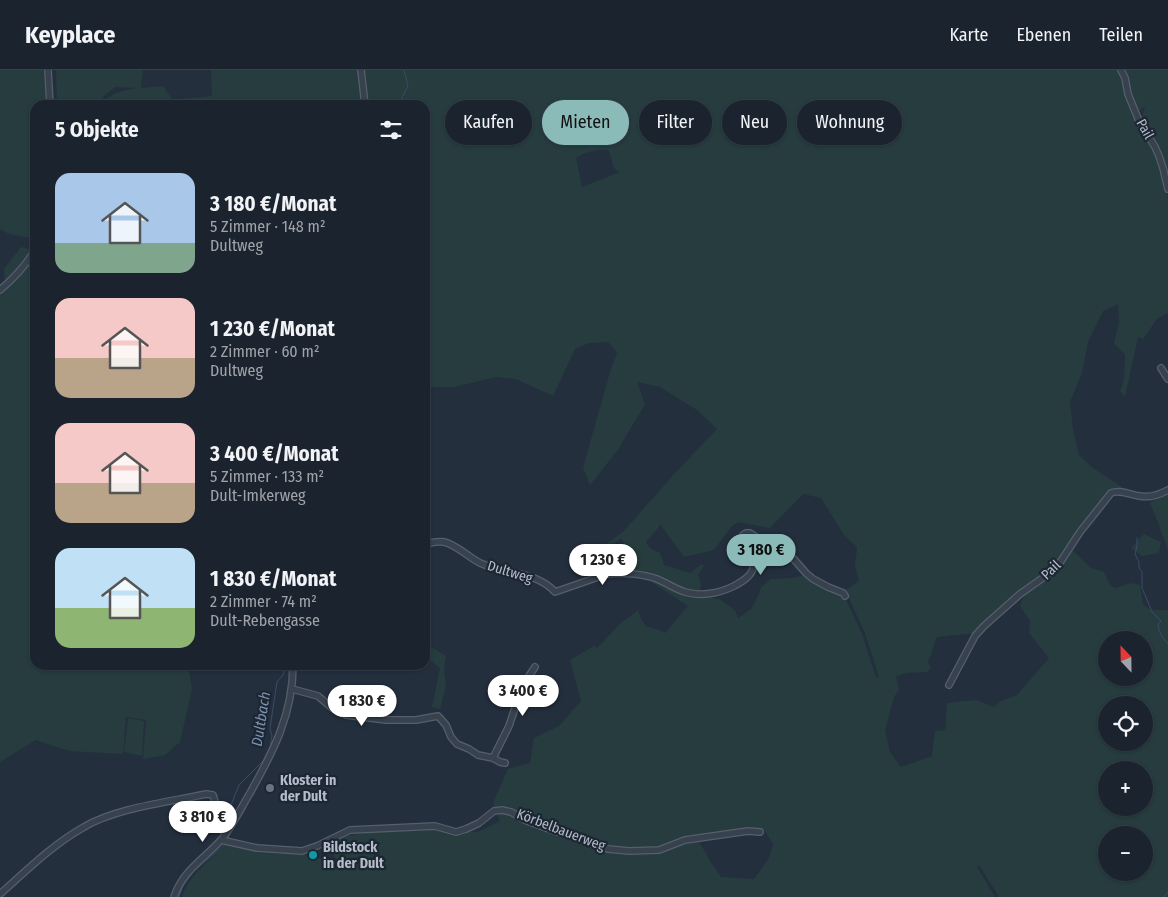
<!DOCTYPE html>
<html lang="de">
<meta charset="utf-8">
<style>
:root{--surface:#1b232e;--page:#282f3a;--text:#f1f3f6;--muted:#a0a4aa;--line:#39404a;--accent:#8bbbb9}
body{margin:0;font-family:"Fira Sans Condensed",sans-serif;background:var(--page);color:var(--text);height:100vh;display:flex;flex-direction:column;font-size:19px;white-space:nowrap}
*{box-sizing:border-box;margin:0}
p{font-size:16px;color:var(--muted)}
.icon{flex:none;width:28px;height:28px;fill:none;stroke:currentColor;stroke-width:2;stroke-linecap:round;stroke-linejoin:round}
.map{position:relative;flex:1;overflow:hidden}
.details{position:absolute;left:30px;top:30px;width:400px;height:570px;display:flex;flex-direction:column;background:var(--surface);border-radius:15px;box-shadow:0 1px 4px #0004,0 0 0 1px var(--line)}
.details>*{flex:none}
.guide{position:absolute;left:445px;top:30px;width:475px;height:45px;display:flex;gap:10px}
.needle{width:32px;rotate:338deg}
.buttons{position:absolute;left:1098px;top:561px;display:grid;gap:10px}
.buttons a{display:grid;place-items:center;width:55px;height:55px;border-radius:50%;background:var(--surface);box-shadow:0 1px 4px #0004,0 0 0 1px var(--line);font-size:25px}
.price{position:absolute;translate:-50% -42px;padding:0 11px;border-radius:18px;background:#fff;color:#222;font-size:16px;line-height:32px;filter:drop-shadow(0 1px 2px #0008)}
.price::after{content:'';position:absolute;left:50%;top:30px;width:15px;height:11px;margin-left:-8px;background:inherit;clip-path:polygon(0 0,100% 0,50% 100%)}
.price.on{background:var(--accent);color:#111}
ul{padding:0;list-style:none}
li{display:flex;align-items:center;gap:15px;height:125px;padding:0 25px}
li span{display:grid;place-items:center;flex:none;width:140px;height:100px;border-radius:15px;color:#555}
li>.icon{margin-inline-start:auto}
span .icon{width:60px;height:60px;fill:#fffc;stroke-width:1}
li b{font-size:21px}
h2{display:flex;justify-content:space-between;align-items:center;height:60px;padding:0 25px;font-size:21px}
.chip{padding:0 18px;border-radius:22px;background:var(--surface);box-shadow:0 1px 4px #0004,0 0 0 1px var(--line);font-size:18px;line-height:45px}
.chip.on{background:var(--accent);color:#111}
header{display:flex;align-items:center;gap:30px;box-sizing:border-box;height:70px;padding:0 25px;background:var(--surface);border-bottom:1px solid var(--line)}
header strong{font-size:24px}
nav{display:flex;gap:28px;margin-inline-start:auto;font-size:18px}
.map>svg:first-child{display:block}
.green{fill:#263c3f;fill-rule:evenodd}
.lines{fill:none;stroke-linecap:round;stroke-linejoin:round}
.stream{stroke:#394c67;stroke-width:1}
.street-casing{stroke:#565f6c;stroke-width:8}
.street{stroke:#38414e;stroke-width:5.5}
.worship-dot{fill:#6b7280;stroke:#1d2633;stroke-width:2}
.culture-dot{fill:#0f9aa8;stroke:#1d2633;stroke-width:2}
.labels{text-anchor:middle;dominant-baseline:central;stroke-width:4.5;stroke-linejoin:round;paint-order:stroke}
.street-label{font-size:14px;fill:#b4bcc9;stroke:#1d2633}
.poi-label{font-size:14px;font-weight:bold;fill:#b4bcc9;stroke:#1d2633;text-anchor:start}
.water-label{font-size:15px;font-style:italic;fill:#7c92b1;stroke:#1d2633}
</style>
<header>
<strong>Keyplace</strong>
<nav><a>Karte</a><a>Ebenen</a><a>Teilen</a></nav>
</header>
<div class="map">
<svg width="1168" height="827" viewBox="0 0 1168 827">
<rect width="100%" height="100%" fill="#242f3e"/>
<g class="green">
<path d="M0,0H44L46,35H35V169L9,164L0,159Z"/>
<path d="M56,0H143L141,18L163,16L173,30L212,26L211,0H1120L1134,41L1132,43L1137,48L1157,84L1166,115L1168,130V243L1157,249L1143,269L1138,267L1125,327L1120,321L1124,310L1125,284L1114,274L1119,252L1118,234L1103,241L1088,272L1082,303L1070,332L1073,360L1079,385L1093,398L1122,417L1121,420L1113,418L1111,419L1082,455L1058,491L1049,501L1002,537L989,546L975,563L937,567L928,592L931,598L927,602L907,603L896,606L899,620L894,627L885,660L890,682L901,697L932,686L935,661L945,660L947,633L976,630L994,637L1001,631L1017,625L1049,588L1029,563L1030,551L1020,536L1025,522L1052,504L1071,479L1091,498L1104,502L1110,515L1116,518L1131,513L1140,515L1143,535L1151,540H1168V827H999L979,795L977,797L995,827H182C189,805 211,789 227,774L261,783L309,785L340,795L328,776L346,766L378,761L430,760L478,762L500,751L493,733L508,699L530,693L534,668L559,656L581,631L570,590L594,576L597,578L621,553L638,540L641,549L646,556L656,559L665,563L688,536L653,513L652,509L631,506L633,486L628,485L626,477L621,468L607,480L600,478L623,462L675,403L717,359L697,340L660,317L637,312L645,334L617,381L590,415L583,398L610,302L617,283L608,272L589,273L575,279L553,326L516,309L496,307L454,317H425V35H103C109,22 123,21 137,18L115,17L105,25L98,35H57ZM607,80L609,81L614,98L620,102L582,117L576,88C586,81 595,80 607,80ZM803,424L821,428L844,465L857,477L855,496L859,511L846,520V522L865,563L879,607H876L862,564L847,532L842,525L820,516L805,505L792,508L771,509L761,517L759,524L751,539L738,548L735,540L719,529L699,526L701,513L698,505L704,496L702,494L690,503L664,495L660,483L650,478L646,472L659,457L660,454L684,487L714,480L731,457L738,452L770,458ZM1106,570H1144V608H1106ZM1106,635H1144V672H1106ZM1106,700H1144V738H1106ZM747,760L765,761L773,774L769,788L754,809L721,807L712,794L697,768ZM1106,765H1144V802H1106Z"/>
<path d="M1123,0H1168V113L1141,51L1145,37L1138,41L1129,22Z"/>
<path d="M21,177L34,180L27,189L5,212L4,199Z"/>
<path d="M35,186V595H188L192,619L180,672L165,685L143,689L146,650L126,647L123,684L69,681L36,670L0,692V224L14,211Z"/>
<path d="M1168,422V480L1157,450L1150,433Z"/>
<path d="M1144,464L1161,472L1159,483L1142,486L1131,478Z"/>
<path d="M425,573L446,586L444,599L446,615L440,639L432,637L440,598L430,590L425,588Z"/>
<path d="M128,648L144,651L142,686L124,682Z"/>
</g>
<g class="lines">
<g class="stream">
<path d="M398,35L408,16L404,0"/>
<path d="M1137,468V476L1135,484L1139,492V498L1142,502V518L1152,542L1161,551L1158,554C1159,563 1162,567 1168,574"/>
<path d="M228,755L231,735L239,715L263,691L270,677L272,666L270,658L277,612L283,605L286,595"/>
<path d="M179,827L183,816L194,801L226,774"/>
<path d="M1164,827L1168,822"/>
</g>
<g class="street-casing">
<g id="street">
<path d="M48,0L50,35"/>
<path d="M361,0L365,35"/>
<path d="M1121,0L1125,8L1128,24L1139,51L1155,77L1159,86L1163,98L1168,119"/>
<path d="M0,220C13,209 26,195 35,180"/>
<path d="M1161,298L1168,309"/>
<path d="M425,474C431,473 437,471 444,472C457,475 468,487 480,493C505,504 536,501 555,522L607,504C622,502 643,504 657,509C667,513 675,519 685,522C701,527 720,523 734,516C741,512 749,508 752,501C758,488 742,478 743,465L746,463H750L762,471L784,481L791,486L806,503L813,509L828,517L843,523L845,526"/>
<path d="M949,615L975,566L984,556L1020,524L1054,500L1061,491L1080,462L1111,423C1120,419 1130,425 1140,426C1150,428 1159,425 1168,420"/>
<path d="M292,619L318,626L332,638L346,645L386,650H416L438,646L446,655L451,667L457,674L469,679L478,685L493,688L500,692L505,693"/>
<path d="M493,688L509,656L518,629L525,612L535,597"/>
<path d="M221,770L257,778L302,781L317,776L350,760L435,756L456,762L466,759L479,753L494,741L502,740L511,742L525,750L546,758L608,779L629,781L659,780L685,770L748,761L760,762"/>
<path d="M0,824C27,800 52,775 84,757C116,738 169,732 206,724L213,725L225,765"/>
<path d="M174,827C183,800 204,789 222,769C233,755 241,738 250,723C273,682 293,644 293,595"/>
</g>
</g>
<use href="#street" class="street"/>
</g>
<circle class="worship-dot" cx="270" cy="718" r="5"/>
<circle class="culture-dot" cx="313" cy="785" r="5"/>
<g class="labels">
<g class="street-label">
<text transform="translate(1145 59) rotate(61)">Pail</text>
<text transform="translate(1051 500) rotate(-44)">Pail</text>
<text transform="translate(510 502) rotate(17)">Dultweg</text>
<text transform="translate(561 760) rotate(21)">Körbelbauerweg</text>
</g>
<g class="poi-label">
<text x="280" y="710">Kloster in<tspan x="280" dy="16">der Dult</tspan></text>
<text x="323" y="777">Bildstock<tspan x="323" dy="16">in der Dult</tspan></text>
</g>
<g class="water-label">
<text transform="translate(261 649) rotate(-81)">Dultbach</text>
</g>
</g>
</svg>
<div class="buttons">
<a><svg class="needle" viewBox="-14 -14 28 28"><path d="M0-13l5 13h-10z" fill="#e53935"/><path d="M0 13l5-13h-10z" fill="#a0a4aa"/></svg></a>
<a><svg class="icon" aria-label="locate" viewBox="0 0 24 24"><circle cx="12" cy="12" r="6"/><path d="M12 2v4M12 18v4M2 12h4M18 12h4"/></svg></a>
<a>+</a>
<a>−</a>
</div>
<b class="price on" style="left:761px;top:506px">3 180 €</b>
<b class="price" style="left:603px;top:516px">1 230 €</b>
<b class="price" style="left:523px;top:647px">3 400 €</b>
<b class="price" style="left:362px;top:657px">1 830 €</b>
<b class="price" style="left:203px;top:773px">3 810 €</b>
<div class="guide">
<a class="chip">Kaufen</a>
<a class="chip on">Mieten</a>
<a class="chip">Filter</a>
<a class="chip">Neu</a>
<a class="chip">Wohnung</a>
</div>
<section class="details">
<h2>5 Objekte<svg class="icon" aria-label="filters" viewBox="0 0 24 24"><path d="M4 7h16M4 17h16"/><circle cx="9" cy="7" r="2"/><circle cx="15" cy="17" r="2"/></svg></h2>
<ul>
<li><span style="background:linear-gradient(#a9c7e8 70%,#7fa58c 0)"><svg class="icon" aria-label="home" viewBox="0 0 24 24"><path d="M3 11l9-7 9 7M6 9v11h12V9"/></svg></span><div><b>3 180 €/Monat</b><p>5 Zimmer · 148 m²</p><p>Dultweg</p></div></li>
<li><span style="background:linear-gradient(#f6c9c9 60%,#b9a48a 0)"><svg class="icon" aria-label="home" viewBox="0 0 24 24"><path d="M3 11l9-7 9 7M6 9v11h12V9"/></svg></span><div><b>1 230 €/Monat</b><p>2 Zimmer · 60 m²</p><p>Dultweg</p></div></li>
<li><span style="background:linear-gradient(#f6c9c9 60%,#b9a48a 0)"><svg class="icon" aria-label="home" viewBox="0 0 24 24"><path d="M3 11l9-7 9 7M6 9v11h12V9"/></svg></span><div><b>3 400 €/Monat</b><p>5 Zimmer · 133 m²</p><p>Dult-Imkerweg</p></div></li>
<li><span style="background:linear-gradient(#bfe0f5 60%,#8fb573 0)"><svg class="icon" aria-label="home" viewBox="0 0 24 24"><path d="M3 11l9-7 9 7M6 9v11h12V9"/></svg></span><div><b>1 830 €/Monat</b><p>2 Zimmer · 74 m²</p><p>Dult-Rebengasse</p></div></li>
</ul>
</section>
</div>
